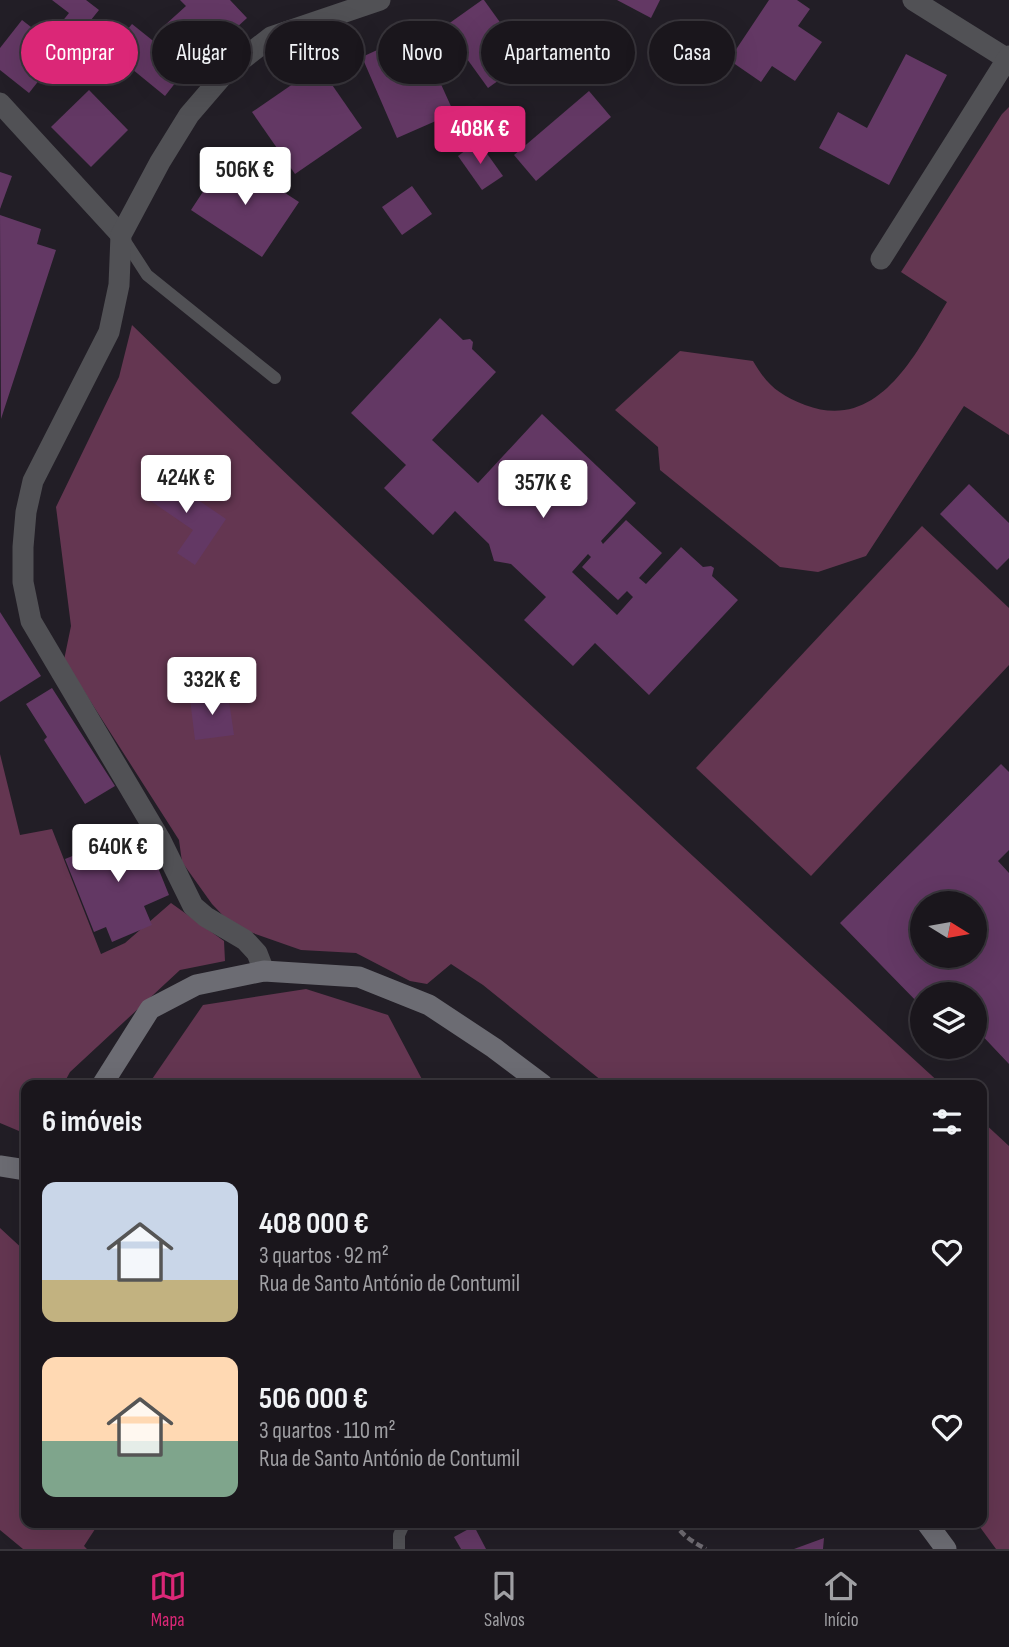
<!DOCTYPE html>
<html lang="pt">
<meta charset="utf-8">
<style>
:root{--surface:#1a161c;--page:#231f25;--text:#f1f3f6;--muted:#9f9fa3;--line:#38353b;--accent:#db2777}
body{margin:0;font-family:"Sofia Sans Condensed",sans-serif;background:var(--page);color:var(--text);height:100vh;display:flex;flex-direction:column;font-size:26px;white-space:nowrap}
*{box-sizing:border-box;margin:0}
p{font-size:23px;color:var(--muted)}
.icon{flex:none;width:38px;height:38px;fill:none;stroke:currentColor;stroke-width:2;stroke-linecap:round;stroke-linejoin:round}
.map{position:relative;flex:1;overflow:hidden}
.panel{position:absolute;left:21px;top:1080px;width:966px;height:448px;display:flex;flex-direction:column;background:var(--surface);border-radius:14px;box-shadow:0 7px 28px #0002,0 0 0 2px var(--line)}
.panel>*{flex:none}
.banner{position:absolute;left:21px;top:21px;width:968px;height:63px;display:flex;gap:14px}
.needle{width:46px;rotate:101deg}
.controls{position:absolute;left:910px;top:891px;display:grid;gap:14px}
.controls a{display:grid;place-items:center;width:77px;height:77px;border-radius:50%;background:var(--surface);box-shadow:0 7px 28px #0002,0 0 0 2px var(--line);font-size:35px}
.price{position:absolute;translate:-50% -60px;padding:0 16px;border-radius:7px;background:#fff;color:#222;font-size:23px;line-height:46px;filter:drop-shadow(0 2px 4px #0008)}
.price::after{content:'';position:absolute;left:50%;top:42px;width:21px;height:16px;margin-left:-10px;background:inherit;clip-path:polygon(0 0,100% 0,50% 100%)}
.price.on{background:var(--accent);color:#fff}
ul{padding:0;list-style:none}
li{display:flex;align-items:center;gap:21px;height:175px;padding:0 21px}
li span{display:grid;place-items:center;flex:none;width:196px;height:140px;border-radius:14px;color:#555}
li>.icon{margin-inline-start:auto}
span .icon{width:84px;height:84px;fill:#fffc;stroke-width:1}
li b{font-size:30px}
h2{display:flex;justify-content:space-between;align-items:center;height:84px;padding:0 21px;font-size:30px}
.tag{padding:0 24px;border-radius:32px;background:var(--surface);box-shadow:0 7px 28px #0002,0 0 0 2px var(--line);font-size:24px;line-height:63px}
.tag.on{background:var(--accent);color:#fff}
.tab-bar{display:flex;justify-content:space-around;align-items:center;height:98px;border-top:2px solid var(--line);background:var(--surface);font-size:19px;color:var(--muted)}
.tab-bar a{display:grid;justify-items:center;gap:4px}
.tab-bar .on{color:var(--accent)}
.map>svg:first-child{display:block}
.green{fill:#643651}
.building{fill:#633864;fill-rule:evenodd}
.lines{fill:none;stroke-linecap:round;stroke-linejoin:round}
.path{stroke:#706c73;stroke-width:4.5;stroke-dasharray:7 3.5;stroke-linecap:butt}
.lane{stroke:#515155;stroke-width:12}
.street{stroke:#515155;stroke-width:21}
.secondary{stroke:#6c6c73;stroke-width:21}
</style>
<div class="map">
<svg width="1009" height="1549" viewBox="0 0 1009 1549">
<rect width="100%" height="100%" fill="#221e26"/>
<g class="green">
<path d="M1009,107V435L964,406L866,556L818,572L780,567L660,470L658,447L615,410L680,351L753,361C767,385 779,395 805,405C879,433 916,353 947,302L901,272L1002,114Z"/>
<path d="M132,325C398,583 669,836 942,1085H607L483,985L451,964L427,984L410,981L356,953L301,950L233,926L212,904L182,862L179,840L64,660L71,626L56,507L119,377Z"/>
<path d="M922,526L1009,608V665L811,876L696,768Z"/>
<path d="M0,754L20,835L52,829L101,954L125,943L171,903L224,941L225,961L180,970L70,1072L63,1085H26V1128L19,1131L0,1123Z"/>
<path d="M306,989L388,1015L425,1085H148L203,1005Z"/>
<path d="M982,1121L1009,1146V1549H996L977,1523L982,1522Z"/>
<path d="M0,1228L26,1252V1522L99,1523L84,1546L87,1549H23L0,1530Z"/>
</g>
<g class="building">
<path d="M52,0H86L99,10L70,46L53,33L69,13Z"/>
<path d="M180,0H230L247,18L199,62L165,25L186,6Z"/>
<path d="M482,0H484L527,60L488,88L444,27Z"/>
<path d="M617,0H660L651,18Z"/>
<path d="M769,0H797L810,9L798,26L822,42L795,81L772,66L761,82L729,60Z"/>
<path d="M22,20L62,51L29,93L0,70V48Z"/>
<path d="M132,24L187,68L165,96L110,51Z"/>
<path d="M401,39L410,59L426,51L454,113L397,138L362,57Z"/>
<path d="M906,54L947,75L889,185L819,148L838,112L867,128Z"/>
<path d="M319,66L362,128L295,174L252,112Z"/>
<path d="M89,90L128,130L91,167L51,127Z"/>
<path d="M589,91L611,117L536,181L514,155Z"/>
<path d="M478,141L503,176L482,190L458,156Z"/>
<path d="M225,158L257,179L259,176L299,202L262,257L191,210Z"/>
<path d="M0,172L12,176L0,209Z"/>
<path d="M412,186L432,214L402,235L382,207Z"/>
<path d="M0,215L41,229L37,244L56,250L1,419Z"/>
<path d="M440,318L463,340L470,339L473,342L472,349L496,372L432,440L478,483L542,414L636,503L601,541L603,544L626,520L662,553L639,578L646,584L681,547L703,567L711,566L714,568L712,576L738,600L649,695L595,643L573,666L524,620L546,597L511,564L494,561L489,544L455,511L433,535L384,488L406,465L351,413ZM588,554L591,557L582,567L618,600L627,591L633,597L617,615L572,572Z"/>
<path d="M157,472L226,519L195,565L177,553L193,530L142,495Z"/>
<path d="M969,484L1009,523V558L997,570L940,514Z"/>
<path d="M0,612L41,676L0,702Z"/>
<path d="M52,688L115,786L85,804L44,740L47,737L26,704Z"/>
<path d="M228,694L234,735L195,740L190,699Z"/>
<path d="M1001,764L1009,772V850L998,861L1009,873V1064L975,1028V994H922V1007L840,923ZM922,903H975V956H922Z"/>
<path d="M142,828L169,895L144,906L152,925L112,942L106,927L94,932L65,859Z"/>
<path d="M474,1526L486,1549H461L454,1537Z"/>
<path d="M824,1538L823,1549H794Z"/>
</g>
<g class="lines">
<path class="path" d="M674,1522C681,1535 693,1542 706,1549"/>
<g class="lane">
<path d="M123,238L147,275L275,378"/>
<path d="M399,1549V1535L405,1522"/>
</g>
<g class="street">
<path d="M913,0L1009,60"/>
<path d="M0,103L121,235"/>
<path d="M881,259L1009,56"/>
<path d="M264,971L257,953L245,940L206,917L193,906L160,839L31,621L23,582V547L26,512L33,481L109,332L119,285L121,235L160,162L189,115L226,72L271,37L380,0"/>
</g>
<g class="secondary">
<path d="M102,1085L150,1009L196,985L264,971L359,977L429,1005L494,1048L543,1085"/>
<path d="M0,1166L26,1170"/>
<path d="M926,1522L946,1549"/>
</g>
</g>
</svg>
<div class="controls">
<a><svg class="needle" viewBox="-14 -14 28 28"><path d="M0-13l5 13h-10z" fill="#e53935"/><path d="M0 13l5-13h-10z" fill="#9f9fa3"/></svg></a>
<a><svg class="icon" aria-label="layers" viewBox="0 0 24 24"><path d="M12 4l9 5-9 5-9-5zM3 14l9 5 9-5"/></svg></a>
</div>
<b class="price on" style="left:480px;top:166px">408K €</b>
<b class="price" style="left:245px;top:207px">506K €</b>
<b class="price" style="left:186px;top:515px">424K €</b>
<b class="price" style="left:543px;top:520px">357K €</b>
<b class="price" style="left:212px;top:717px">332K €</b>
<b class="price" style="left:118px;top:884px">640K €</b>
<div class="banner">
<a class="tag on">Comprar</a>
<a class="tag">Alugar</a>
<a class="tag">Filtros</a>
<a class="tag">Novo</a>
<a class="tag">Apartamento</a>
<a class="tag">Casa</a>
</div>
<section class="panel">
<h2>6 imóveis<svg class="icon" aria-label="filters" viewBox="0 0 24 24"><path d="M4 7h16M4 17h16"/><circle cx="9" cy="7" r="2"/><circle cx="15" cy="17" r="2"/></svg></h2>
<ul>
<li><span style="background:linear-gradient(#c9d6e8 70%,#c2b280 0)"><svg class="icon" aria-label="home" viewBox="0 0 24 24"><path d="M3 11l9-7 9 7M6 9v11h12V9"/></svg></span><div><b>408 000 €</b><p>3 quartos · 92 m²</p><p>Rua de Santo António de Contumil</p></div><svg class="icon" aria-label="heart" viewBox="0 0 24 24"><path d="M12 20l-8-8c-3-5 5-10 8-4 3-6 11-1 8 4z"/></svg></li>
<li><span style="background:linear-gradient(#ffd9b3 60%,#7fa58c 0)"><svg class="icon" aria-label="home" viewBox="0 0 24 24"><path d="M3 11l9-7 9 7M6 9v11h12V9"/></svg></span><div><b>506 000 €</b><p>3 quartos · 110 m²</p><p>Rua de Santo António de Contumil</p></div><svg class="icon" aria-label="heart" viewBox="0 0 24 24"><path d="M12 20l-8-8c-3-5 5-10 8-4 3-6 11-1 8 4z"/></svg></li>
</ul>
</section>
</div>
<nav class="tab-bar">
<a class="on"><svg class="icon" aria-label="map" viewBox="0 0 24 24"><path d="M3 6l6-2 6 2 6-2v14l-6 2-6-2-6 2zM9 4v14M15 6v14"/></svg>Mapa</a>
<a><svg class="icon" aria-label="saved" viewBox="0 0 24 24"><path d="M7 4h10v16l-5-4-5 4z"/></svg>Salvos</a>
<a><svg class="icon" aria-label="home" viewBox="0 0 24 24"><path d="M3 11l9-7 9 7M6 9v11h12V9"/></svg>Início</a>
</nav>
